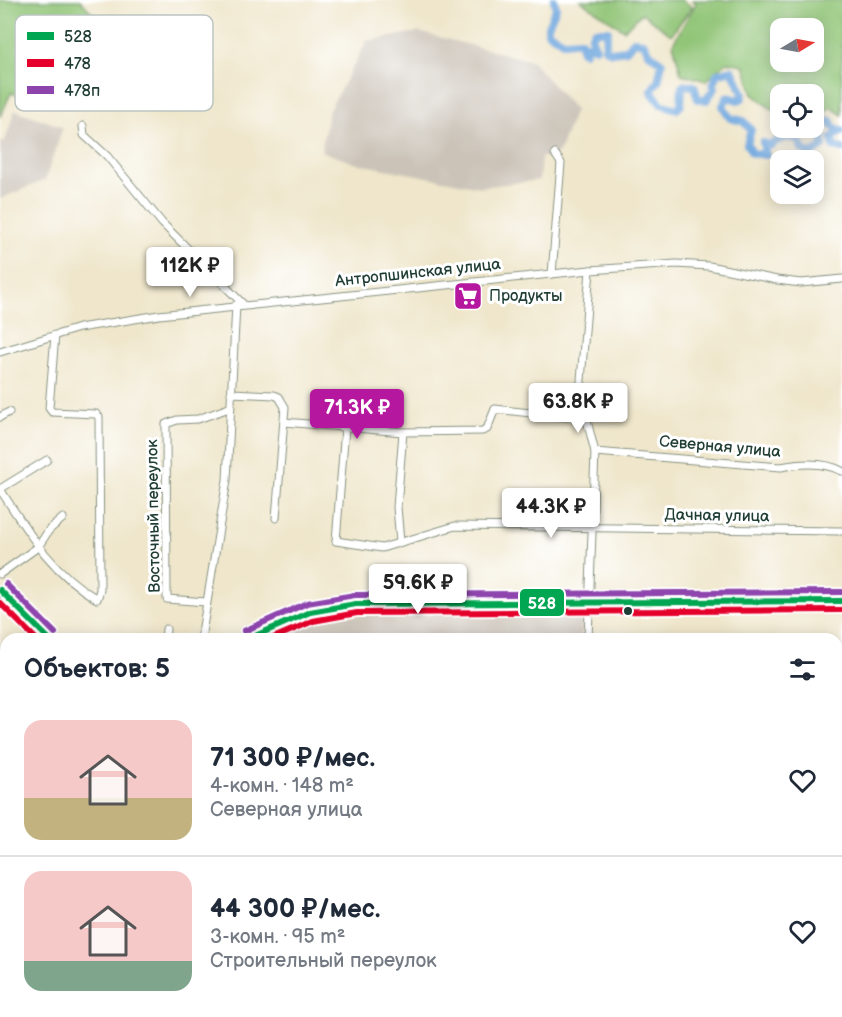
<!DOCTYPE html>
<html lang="ru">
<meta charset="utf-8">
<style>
:root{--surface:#fff;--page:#f6f6f7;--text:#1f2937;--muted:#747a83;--line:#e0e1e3;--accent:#b5179e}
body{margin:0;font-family:"Balsamiq Sans",sans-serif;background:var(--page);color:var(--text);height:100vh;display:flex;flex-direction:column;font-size:22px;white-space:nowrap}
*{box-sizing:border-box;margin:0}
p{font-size:20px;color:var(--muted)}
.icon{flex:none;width:33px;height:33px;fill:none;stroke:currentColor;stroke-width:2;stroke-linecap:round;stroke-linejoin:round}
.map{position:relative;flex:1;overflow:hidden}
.side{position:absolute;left:0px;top:633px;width:843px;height:384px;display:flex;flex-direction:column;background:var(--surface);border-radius:18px 18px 0 0;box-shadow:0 3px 15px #0003}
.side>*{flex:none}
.needle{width:39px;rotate:80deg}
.tools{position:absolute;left:770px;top:18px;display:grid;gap:12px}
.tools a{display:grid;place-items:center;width:54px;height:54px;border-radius:12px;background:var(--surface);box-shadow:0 3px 15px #0003;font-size:30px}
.price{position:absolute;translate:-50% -51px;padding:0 14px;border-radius:6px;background:#fff;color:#222;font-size:20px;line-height:39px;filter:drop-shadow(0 2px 3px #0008)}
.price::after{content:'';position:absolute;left:50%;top:36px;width:18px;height:14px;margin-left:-9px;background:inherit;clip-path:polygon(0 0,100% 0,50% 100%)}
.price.selected{background:var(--accent);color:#fff}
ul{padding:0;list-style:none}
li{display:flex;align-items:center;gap:18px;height:150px;padding:0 24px}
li+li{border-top:2px solid var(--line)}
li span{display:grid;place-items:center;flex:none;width:168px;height:120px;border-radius:18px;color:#555}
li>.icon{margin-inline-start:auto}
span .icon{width:72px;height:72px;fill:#fffc;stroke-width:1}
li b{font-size:26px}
h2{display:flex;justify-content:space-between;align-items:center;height:72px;padding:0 24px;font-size:26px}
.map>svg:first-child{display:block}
.industrial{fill:#cbc3b8}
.green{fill:#90c476;stroke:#588055;stroke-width:1.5;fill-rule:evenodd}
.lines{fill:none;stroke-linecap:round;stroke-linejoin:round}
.stream{stroke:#70a7de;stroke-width:1.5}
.river{stroke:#70a7de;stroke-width:8}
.minor-casing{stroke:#879280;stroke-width:9}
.minor{stroke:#fff;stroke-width:7}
.rail-casing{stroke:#1f3d34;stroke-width:4}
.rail{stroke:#fff;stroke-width:1.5;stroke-dasharray:4.5;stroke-linecap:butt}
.bus-1-casing{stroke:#fff;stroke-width:10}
.bus-2-casing{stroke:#fff;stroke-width:10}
.bus-3-casing{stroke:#fff;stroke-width:10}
.bus-1{stroke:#00a651;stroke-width:6}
.bus-2{stroke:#e4002b;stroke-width:6}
.bus-3{stroke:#8e44ad;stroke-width:6}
.bus-dot{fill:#1f3d34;stroke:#fff;stroke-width:2}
.labels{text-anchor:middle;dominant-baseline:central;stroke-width:6;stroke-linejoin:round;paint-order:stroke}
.street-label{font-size:16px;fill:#1f3d34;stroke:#fff}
.poi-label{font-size:16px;fill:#1f3d34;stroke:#fff;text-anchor:start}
.key{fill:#fff;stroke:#bcc5c2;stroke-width:1.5}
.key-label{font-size:16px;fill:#1f3d34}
.line-badge{stroke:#fff;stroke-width:2}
.badge-label{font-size:16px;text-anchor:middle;font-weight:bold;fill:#fff}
</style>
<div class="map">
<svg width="842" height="1017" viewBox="0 0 842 1017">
<rect width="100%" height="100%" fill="#fff"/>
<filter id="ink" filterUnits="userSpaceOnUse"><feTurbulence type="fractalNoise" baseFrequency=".0167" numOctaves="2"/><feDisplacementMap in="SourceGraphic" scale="12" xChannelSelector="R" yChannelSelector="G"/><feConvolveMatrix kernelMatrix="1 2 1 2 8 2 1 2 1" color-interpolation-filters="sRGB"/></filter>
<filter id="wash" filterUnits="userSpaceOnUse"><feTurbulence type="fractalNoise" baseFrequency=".008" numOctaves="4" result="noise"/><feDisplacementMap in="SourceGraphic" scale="24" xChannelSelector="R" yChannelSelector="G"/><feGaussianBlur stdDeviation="1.35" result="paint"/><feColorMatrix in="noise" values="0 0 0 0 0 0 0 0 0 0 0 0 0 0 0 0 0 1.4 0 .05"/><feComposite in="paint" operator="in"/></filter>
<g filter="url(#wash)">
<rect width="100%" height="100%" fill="#efe6cb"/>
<g class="industrial">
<path d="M419,32L532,61L575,110L559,152L554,157H541L539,180L480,187L354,163L321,151L329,110L367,41Z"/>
<path d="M15,110L63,127L45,180L0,199V144L5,141Z"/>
<path d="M577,607L582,615V639H267L304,623L345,615L427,611V615H432L431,609Z"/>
<path d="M6,642V738H0V647Z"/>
</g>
<g class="green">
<path d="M0,0H80C103,23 108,34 106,65L64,106L11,93L0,117Z"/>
<path d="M580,0H682L692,7L671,35L642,13L624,30Z"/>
<path d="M692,0H842V115L831,107L813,119V94H780V116L753,94L744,65L727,62L706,81L681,74L673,43L696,3ZM813,28V62H780V28Z"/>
<path d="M269,1011H527L528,1017H237Z"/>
</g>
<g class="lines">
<g class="stream">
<path d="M837,1011L842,1010"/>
<path d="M569,1017L572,1011"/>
<path d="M696,1017L827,1011"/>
</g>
<path class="river" d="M554,0L556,8L548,26V32L563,42L581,41L582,51L585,52L587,45L596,48L591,37L595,31H608L605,48L611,52L626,50L634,41L644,43L648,52L662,63L658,81L651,91L661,104L677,109L681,105L682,87L685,85L694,86L698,99L706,100L715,88L713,86L717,74L732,70L743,93L742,98L739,100L727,97L723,106L730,118L743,121L751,130L747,144L752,153L766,155L763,143L771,145C780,138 798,131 802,149L811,154L823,146L822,137L818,135L816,130L823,120L831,121L832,126L841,131L832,138L834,147L842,149"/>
</g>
</g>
<g filter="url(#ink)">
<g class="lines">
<g class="minor-casing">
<g id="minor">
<path d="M83,126L84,135L107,156L162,223L244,305"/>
<path d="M552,274L561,163L555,154"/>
<path d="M0,352L79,328L159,315L590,270L676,264L709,266L777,280L801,283L842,279"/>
<path d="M231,393L274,395L279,397L285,407L276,518"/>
<path d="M0,417L9,412"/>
<path d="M284,422L403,432L482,431L487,429L495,409L586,419"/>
<path d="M345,428L336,541L382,548L455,526L842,531"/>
<path d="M595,452L781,467C801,463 823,461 842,471"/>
<path d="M0,489C27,531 52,573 97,599L100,590L99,417L96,414L52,412L49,408L55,335"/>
<path d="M0,489L47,460"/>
<path d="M400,542L397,507L403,432"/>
<path d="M0,574L38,547L49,530L63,518"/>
<path d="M0,590L49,639"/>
<path d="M206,602L167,599L166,424L177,420L198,419L229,408"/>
<path d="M165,639L166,629"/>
<path d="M201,639L227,480L236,305"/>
<path d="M248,639L310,612L356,604L842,601"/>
<path d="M588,639L595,452L582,401L581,380L590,270"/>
<path d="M0,732H6"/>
<path d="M837,772H842"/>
<path d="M837,913H842"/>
<path d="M20,1017L26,1011"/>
</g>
</g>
<use href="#minor" class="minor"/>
<g class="rail-casing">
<g id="rail">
<path d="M0,599L39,639"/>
<path d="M0,705L6,707"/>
<path d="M0,720H6"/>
<path d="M0,747H6"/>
</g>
</g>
<use href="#rail" class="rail"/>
<g class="bus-1-casing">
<g id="bus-1">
<path d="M0,590L49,639"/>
<path d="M248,639L310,612L356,604L842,601"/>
</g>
</g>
<g class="bus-2-casing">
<g id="bus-2">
<path d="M0,603L36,639"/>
<path d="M271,639L313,621L357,613L842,610"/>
</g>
</g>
<g class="bus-3-casing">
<g id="bus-3">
<path d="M6,584L55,633"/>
<path d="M244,631L307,603L355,595L842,592"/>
</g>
</g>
<use href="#bus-1" class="bus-1"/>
<use href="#bus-2" class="bus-2"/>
<use href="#bus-3" class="bus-3"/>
</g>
</g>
<defs>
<g id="supermarket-square" transform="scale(1.5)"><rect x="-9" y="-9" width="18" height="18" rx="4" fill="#b5179e" stroke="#fff"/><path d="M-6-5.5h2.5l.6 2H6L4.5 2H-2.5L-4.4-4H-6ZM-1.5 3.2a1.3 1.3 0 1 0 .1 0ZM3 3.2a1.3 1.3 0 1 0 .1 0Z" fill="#fff"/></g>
</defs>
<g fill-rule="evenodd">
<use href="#supermarket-square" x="468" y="296"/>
</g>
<circle class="bus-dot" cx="628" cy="611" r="5"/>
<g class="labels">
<g class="street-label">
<text transform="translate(418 273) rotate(-6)">Антропшинская улица</text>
<text transform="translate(720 447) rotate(5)">Северная улица</text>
<text transform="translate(154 516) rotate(-91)">Восточный переулок</text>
<text transform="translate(717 516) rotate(1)">Дачная улица</text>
</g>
<g class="poi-label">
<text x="489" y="296">Продукты</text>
</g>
</g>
<rect x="15" y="15" width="198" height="96" rx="9" class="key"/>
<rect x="27" y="32" width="27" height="8" fill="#00a651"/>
<rect x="27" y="59" width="27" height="8" fill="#e4002b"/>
<rect x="27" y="86" width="27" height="8" fill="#8e44ad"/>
<g class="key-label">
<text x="64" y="42">528</text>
<text x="64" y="69">478</text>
<text x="64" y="96">478п</text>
</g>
<rect class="line-badge" x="519" y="588" width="46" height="29" rx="6" fill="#00a651"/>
<g class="badge-label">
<text x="542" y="609">528</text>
</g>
</svg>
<div class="tools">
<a><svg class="needle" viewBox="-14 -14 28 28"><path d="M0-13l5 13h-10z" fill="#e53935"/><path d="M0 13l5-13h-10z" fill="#747a83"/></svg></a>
<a><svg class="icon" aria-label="locate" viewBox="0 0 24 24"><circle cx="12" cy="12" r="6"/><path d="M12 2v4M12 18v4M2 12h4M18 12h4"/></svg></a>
<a><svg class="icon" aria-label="layers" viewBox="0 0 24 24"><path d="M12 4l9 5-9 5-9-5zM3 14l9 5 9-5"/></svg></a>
</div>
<b class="price" style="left:190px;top:298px">112K ₽</b>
<b class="price" style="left:578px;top:434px">63.8K ₽</b>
<b class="price selected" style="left:357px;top:440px">71.3K ₽</b>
<b class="price" style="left:551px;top:539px">44.3K ₽</b>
<b class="price" style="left:418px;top:615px">59.6K ₽</b>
<section class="side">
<h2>Объектов: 5<svg class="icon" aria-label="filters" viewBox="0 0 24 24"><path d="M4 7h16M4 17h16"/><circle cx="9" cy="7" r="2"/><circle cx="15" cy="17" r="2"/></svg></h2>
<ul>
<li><span style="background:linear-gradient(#f6c9c9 65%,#c2b280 0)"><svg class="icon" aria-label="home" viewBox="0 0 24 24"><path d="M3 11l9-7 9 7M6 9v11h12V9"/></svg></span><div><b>71 300 ₽/мес.</b><p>4-комн. · 148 m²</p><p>Северная улица</p></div><svg class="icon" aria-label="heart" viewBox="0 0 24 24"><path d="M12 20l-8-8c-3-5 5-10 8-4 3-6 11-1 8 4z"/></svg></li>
<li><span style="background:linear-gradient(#f6c9c9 75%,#7fa58c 0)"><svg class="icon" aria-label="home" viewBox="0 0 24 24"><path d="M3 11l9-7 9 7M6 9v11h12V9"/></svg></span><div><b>44 300 ₽/мес.</b><p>3-комн. · 95 m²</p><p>Строительный переулок</p></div><svg class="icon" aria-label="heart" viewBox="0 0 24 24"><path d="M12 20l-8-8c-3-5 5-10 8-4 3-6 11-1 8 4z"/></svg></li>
</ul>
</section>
</div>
